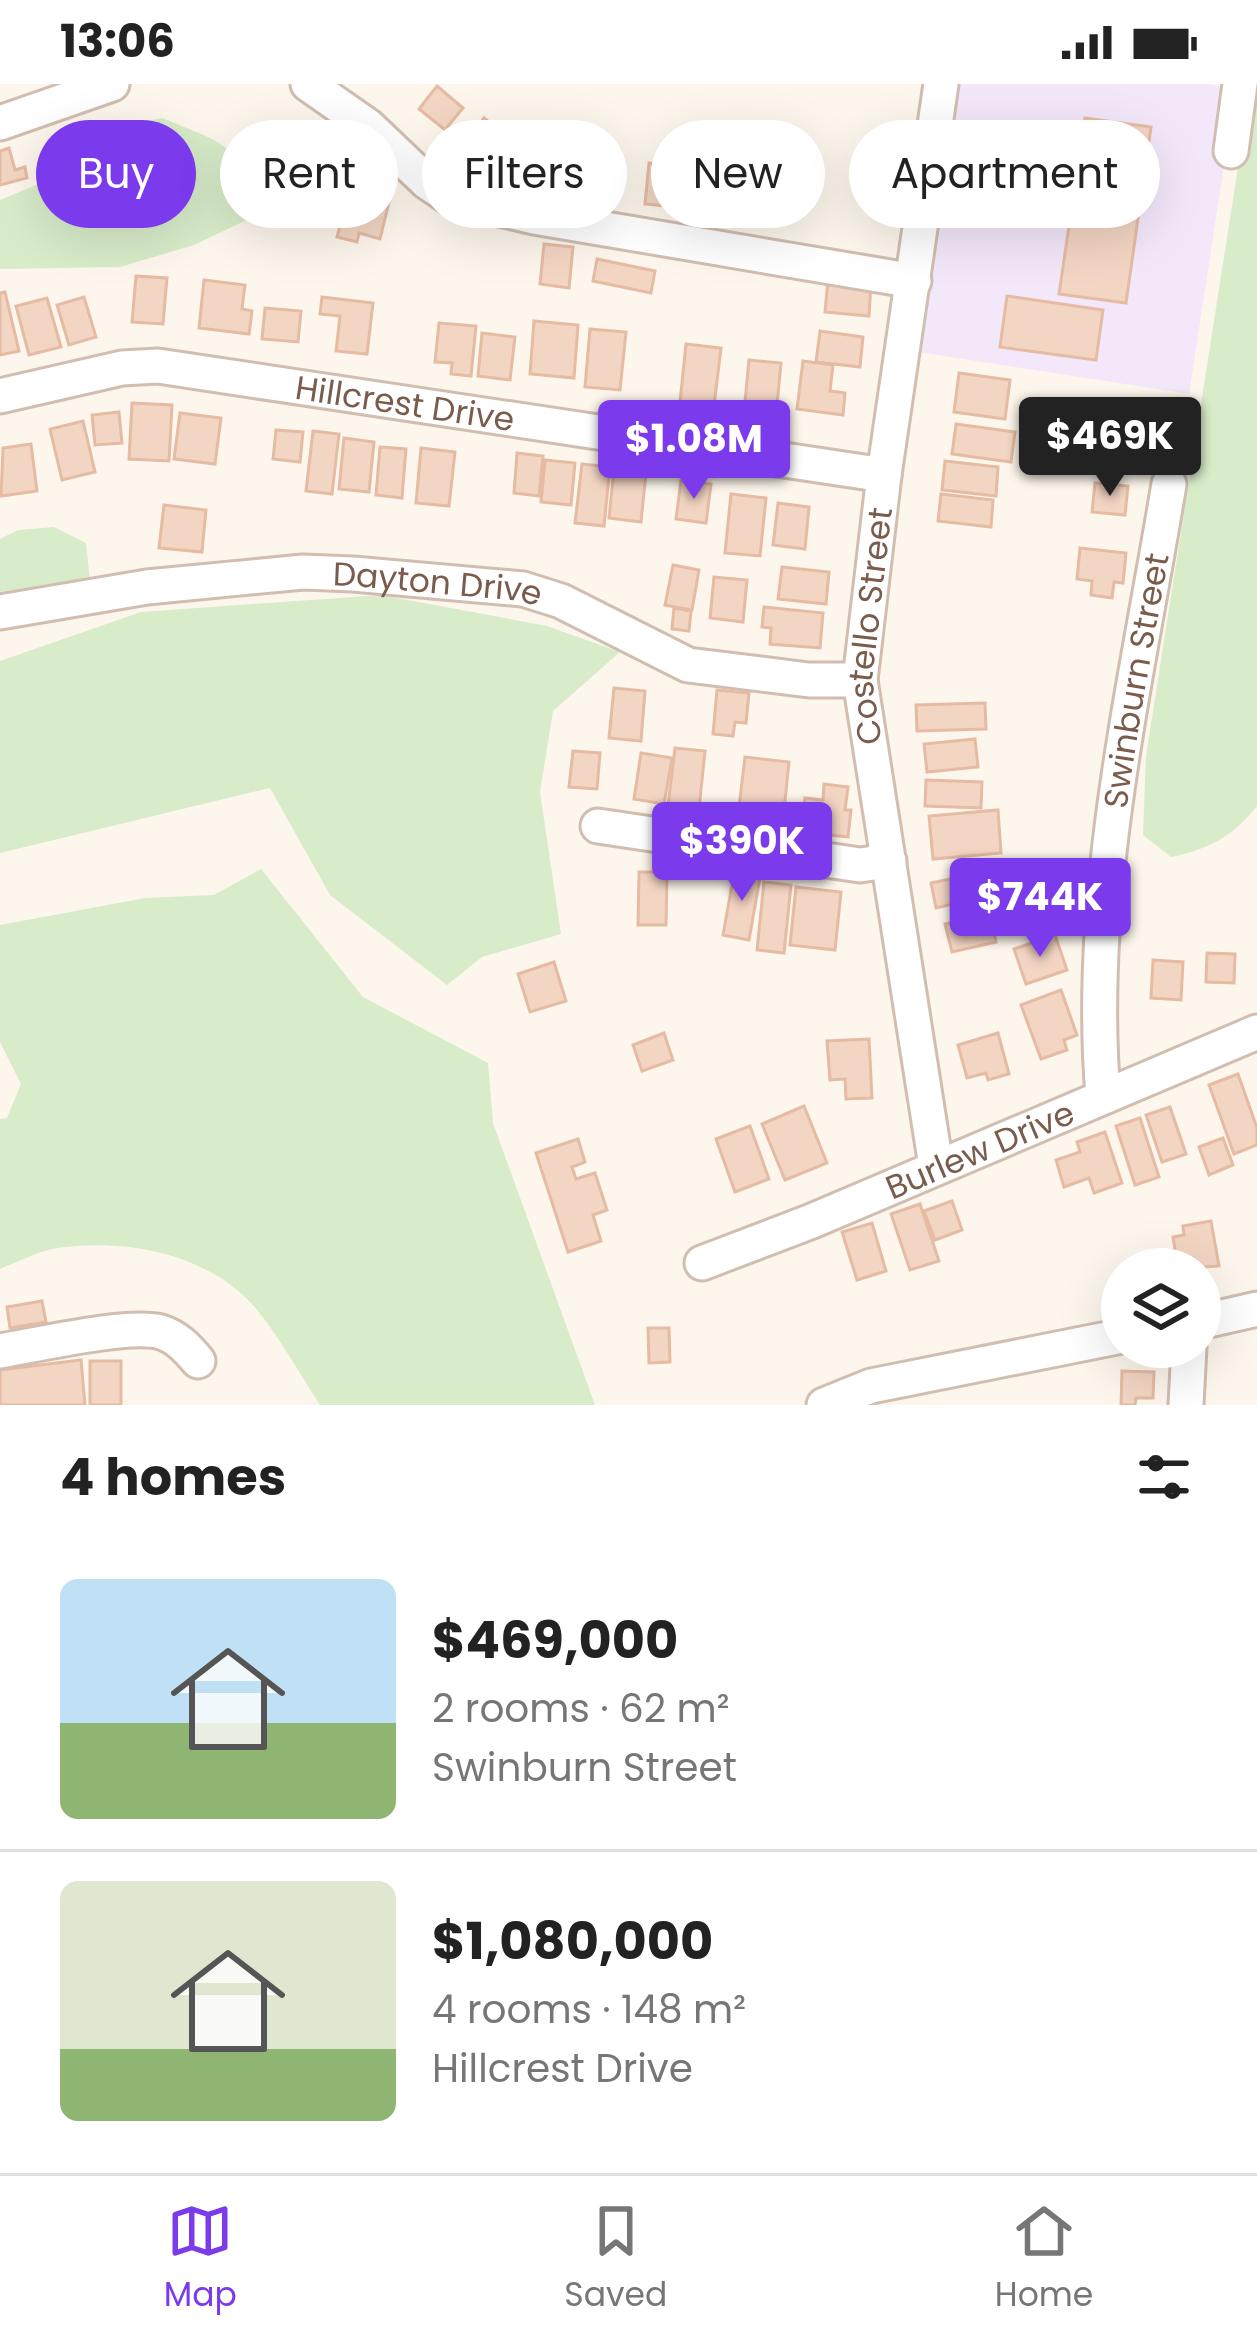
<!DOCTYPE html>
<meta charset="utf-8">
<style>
:root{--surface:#fff;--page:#f2f2f2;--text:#222;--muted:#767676;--line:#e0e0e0;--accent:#7c3aed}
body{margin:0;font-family:Poppins,sans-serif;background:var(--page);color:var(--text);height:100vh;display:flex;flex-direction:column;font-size:45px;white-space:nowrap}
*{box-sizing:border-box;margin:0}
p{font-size:39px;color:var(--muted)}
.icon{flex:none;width:66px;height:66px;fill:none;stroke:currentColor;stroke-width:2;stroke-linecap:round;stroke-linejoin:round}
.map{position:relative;height:1321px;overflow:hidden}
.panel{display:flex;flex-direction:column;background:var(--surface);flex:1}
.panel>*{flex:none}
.hud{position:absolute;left:36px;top:36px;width:1185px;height:108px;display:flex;gap:24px}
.controls{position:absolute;left:1101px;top:1164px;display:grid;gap:24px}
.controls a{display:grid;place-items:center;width:120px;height:120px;border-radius:50%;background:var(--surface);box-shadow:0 12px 48px #0002;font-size:60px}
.price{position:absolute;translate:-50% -102px;padding:0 27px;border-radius:12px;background:var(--accent);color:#fff;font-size:39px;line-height:78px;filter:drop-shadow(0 3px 6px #0008)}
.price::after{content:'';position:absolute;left:50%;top:72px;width:36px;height:27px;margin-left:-18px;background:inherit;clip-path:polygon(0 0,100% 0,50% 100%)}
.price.selected{background:#222;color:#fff}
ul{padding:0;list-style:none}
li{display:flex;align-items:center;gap:36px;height:300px;padding:0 60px}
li+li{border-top:3px solid var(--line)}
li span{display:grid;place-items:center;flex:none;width:336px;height:240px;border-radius:18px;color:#555}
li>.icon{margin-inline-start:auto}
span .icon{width:144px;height:144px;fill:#fffc;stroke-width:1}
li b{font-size:51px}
h2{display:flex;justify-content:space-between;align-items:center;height:144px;padding:0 60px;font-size:51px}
.tag{padding:0 42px;border-radius:54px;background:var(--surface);box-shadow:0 12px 48px #0002;font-size:42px;line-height:108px}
.tag.selected{background:var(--accent);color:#fff}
.status{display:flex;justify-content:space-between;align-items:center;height:84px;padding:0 60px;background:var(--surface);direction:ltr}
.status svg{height:33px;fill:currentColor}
.dock{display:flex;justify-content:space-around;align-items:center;height:168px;border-top:3px solid var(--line);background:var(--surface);font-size:33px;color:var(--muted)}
.dock a{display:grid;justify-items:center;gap:6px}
.dock .selected{color:var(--accent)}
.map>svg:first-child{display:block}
.education{fill:#f3e8fa}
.green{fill:#d8ecc9}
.building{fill:#f3d5c3;stroke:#e6bba3;stroke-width:3}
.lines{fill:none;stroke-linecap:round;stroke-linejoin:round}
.minor-casing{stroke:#d1beb0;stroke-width:39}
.minor{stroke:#fff;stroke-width:33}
.labels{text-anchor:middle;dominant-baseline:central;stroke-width:10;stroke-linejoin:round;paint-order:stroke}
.street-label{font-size:33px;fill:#7a5c4d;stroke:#fffaf3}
</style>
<div class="status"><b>13:06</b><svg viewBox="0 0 49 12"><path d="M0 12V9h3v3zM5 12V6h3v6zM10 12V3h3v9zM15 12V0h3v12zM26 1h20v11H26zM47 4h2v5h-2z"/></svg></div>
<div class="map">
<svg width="1257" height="1321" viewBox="0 0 1257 1321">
<rect width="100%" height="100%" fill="#fdf6ec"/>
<path class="education" d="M959,0H1206L1236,4L1189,310L918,268Z"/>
<g class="green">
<path d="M1251,0H1257V722C1232,753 1209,765 1171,773L1143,751L1146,672Z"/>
<path d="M162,34C225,60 242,59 255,132L194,161L120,183L0,185V116L75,85L98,61L127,41Z"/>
<path d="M54,443L86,459L90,497L0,508V455L18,446Z"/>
<path d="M381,511L547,542L620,568L553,627L540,708L561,850L482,873L447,901L330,811L270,704L0,769V577L141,528Z"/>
<path d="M261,785L363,913L488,979L493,1039L595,1321H320C300,1290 281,1256 258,1227C211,1169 123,1153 52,1165C35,1169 17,1178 0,1185V1035L7,1034L21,1000L0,958V841L145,814L214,811Z"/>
</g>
<g class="building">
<path d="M437,2L463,24L445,46L419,25Z"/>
<path d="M484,34L515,59L495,85L464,61Z"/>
<path d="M1085,34L1151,43L1126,219L1059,210Z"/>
<path d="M305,59L322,60L320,95L297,93L298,72H304Z"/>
<path d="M9,64L15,86L25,83L27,94L0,101V67Z"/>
<path d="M649,79L680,82L676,123L645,120Z"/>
<path d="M349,108L389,118L380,155L359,149L357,158L337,153Z"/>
<path d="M544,160L573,163L569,204L540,200Z"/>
<path d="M597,175L655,187L651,209L593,197Z"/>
<path d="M136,192L167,194L163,240L132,238Z"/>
<path d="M828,195L871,199L869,232L825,228Z"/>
<path d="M204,196L245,201L242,225L252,227L249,250L199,244Z"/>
<path d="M5,208L19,267L0,271V209Z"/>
<path d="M1007,212L1103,226L1096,276L1000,263Z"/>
<path d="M84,213L96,253L69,261L57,221Z"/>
<path d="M322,213L373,219L367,270L336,267L340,232L320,230Z"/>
<path d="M47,214L61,263L29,271L16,222Z"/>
<path d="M265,224L301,227L298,258L262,255Z"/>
<path d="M534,237L578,241L574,294L530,290Z"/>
<path d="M439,239L476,242L471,292L451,290L452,279L435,278Z"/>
<path d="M590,245L626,248L620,306L585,303Z"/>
<path d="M820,247L863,253L860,283L816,278Z"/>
<path d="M482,249L515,253L510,296L478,292Z"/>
<path d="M686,260L721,264L714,322L680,318Z"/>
<path d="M749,276L781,279L777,321L745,318Z"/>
<path d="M803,277L833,281L830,307L845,309L843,331L797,325Z"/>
<path d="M959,289L1010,296L1005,335L954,328Z"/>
<path d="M132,319L172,321L169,377L129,375Z"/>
<path d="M1104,325L1147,330L1144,358L1101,354Z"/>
<path d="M119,328L122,359L95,361L92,331Z"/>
<path d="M180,329L221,334L215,380L174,375Z"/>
<path d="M83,337L95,388L62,396L50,345Z"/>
<path d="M956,340L1015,348L1011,378L952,370Z"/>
<path d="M276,346L303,348L300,378L273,375Z"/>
<path d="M313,347L339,350L332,410L306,407Z"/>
<path d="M344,354L374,358L369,408L339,405Z"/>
<path d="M31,360L37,407L1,412L3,364Z"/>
<path d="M380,363L406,365L402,414L376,411Z"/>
<path d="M421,364L455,368L449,422L416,419Z"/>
<path d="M517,369L543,372L539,412L514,409Z"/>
<path d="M545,376L575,379L571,421L541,418Z"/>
<path d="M945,377L998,383L996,412L942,406Z"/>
<path d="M582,380L610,383L604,442L575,439Z"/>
<path d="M614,385L646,389L641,438L609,434Z"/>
<path d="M681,397L711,400L706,439L676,435Z"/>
<path d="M1095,399L1128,402L1125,431L1092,428Z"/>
<path d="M731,410L766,414L760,472L725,469Z"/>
<path d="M941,410L993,416L991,443L938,437Z"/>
<path d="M778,419L809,423L805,465L773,461Z"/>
<path d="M164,421L206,426L202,468L159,464Z"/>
<path d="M1080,464L1126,469L1123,499L1114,498L1112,514L1091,511L1092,497L1077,495Z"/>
<path d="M673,481L699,486L692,526L665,521Z"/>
<path d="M782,483L829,488L826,520L778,515Z"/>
<path d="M714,493L747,496L743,538L710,534Z"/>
<path d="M764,523L823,529L820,564L770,560L771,544L762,543Z"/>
<path d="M674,524L691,527L689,547L672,545Z"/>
<path d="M614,604L645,607L641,657L609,654Z"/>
<path d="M717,606L749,609L746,639L735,638L733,652L713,650Z"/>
<path d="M985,619L986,645L917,647L916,621Z"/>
<path d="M975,655L978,683L927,688L924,660Z"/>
<path d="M675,664L705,667L699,725L668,722Z"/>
<path d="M573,667L600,669L597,705L569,703Z"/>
<path d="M641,669L672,674L664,720L634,715Z"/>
<path d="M745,673L789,678L784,727L739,723Z"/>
<path d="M926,696L982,698L981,724L925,722Z"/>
<path d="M824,700L848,703L845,726H851L848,753L801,748L805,714L823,716Z"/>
<path d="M998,726L1001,769L933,775L929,732Z"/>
<path d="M735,784L761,788L749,856L723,851Z"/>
<path d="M639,788H667L666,841H638Z"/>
<path d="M970,791L975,815L936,824L931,799Z"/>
<path d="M764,798L791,801L784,869L757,866Z"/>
<path d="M796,803L841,808L835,866L790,861Z"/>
<path d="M990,830L996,858L952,868L945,840Z"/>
<path d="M1055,851L1067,886L1026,900L1014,865Z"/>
<path d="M1207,869L1235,870L1234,899L1206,898Z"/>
<path d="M1153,876L1183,878L1181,916L1151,914Z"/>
<path d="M554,878L566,917L530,928L518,890Z"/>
<path d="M1061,906L1077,951L1064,956L1067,966L1041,975L1021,921Z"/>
<path d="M664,949L673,976L642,987L633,961Z"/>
<path d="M998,949L1009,990L988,996L986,989L967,994L958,961Z"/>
<path d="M869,955L872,1014L846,1015L845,995L830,996L827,957Z"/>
<path d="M1238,990L1257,1044V1061L1234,1070L1209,1001Z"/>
<path d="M804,1022L827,1079L785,1096L762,1040Z"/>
<path d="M1170,1023L1186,1070L1162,1078L1146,1031Z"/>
<path d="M1140,1034L1159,1093L1135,1101L1116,1042Z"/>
<path d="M750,1042L769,1095L735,1108L716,1055Z"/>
<path d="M1105,1048L1122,1099L1094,1109L1089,1094L1064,1103L1056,1076L1080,1068L1077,1058Z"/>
<path d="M1223,1054L1233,1081L1209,1091L1199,1063Z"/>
<path d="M578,1055L585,1078L572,1083L576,1095L595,1089L607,1126L593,1131L601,1157L568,1168L536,1069Z"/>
<path d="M952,1117L962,1146L935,1156L924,1127Z"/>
<path d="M920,1120L939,1177L910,1186L891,1130Z"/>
<path d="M1211,1137L1219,1182L1178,1185L1173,1153L1184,1151L1183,1142Z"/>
<path d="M872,1139L886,1187L857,1196L842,1148Z"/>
<path d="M42,1217L46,1238L10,1244L7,1223Z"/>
<path d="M648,1244H669L670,1278L649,1279Z"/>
<path d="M81,1276L85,1321H0V1286Z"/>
<rect x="90" y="1277" width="31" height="44"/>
<path d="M1122,1287L1154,1288L1153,1314H1136L1135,1321H1121Z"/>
</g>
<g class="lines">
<g class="minor-casing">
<g id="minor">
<path d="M308,0L368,42L427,98L449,113L534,133L914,197"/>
<path d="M0,39L112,0"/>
<path d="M1231,67L1240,0"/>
<path id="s1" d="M0,312L122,284L158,282L884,391"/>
<path id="s2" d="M0,528L147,503L303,488L353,490L523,505L561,517L688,581L809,596H860"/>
<path d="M598,742L860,781L889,777"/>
<path id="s3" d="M1103,1011C1086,806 1136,601 1169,400"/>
<path id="s4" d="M936,1082L860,596L884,391L941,0"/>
<path id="s5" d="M702,1179L812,1137L1257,948"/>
<path d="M1200,1238L1257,1225"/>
<path d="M0,1267C36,1261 130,1239 161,1248C177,1253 188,1265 198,1277"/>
<path d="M824,1321L871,1302L1122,1252"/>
<path d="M1186,1321L1189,1263"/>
</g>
</g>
<use href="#minor" class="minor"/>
</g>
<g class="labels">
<g class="street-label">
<text stroke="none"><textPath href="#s1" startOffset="411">Hillcrest Drive</textPath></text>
<text stroke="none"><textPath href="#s2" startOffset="441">Dayton Drive</textPath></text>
<text stroke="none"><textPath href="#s4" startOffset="546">Costello Street</textPath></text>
<text stroke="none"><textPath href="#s3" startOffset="417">Swinburn Street</textPath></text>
<text stroke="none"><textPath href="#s5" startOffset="300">Burlew Drive</textPath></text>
</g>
</g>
</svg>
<div class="controls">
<a><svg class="icon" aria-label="layers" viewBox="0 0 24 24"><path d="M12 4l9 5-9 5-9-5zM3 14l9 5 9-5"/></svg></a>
</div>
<b class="price selected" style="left:1110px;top:415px">$469K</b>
<b class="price" style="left:694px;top:418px">$1.08M</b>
<b class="price" style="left:742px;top:820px">$390K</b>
<b class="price" style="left:1040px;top:876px">$744K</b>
<div class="hud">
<a class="tag selected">Buy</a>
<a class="tag">Rent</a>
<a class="tag">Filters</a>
<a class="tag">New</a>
<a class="tag">Apartment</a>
</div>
</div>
<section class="panel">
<h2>4 homes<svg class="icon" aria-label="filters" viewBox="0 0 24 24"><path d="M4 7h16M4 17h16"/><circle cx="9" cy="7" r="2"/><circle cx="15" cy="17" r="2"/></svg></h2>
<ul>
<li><span style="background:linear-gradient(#bfe0f5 60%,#8fb573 0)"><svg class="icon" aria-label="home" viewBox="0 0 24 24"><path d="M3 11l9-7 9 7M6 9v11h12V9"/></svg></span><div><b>$469,000</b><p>2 rooms · 62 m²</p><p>Swinburn Street</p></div></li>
<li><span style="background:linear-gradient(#dfe7d0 70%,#8fb573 0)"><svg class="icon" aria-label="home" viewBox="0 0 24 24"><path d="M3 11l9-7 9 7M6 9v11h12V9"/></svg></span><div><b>$1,080,000</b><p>4 rooms · 148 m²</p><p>Hillcrest Drive</p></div></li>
</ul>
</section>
<nav class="dock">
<a class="selected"><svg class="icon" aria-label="map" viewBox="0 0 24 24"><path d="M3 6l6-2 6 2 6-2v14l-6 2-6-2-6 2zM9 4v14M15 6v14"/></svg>Map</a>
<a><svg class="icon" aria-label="saved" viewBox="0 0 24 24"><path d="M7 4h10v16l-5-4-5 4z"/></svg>Saved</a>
<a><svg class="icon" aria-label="home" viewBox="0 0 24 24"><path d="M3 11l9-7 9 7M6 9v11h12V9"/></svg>Home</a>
</nav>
